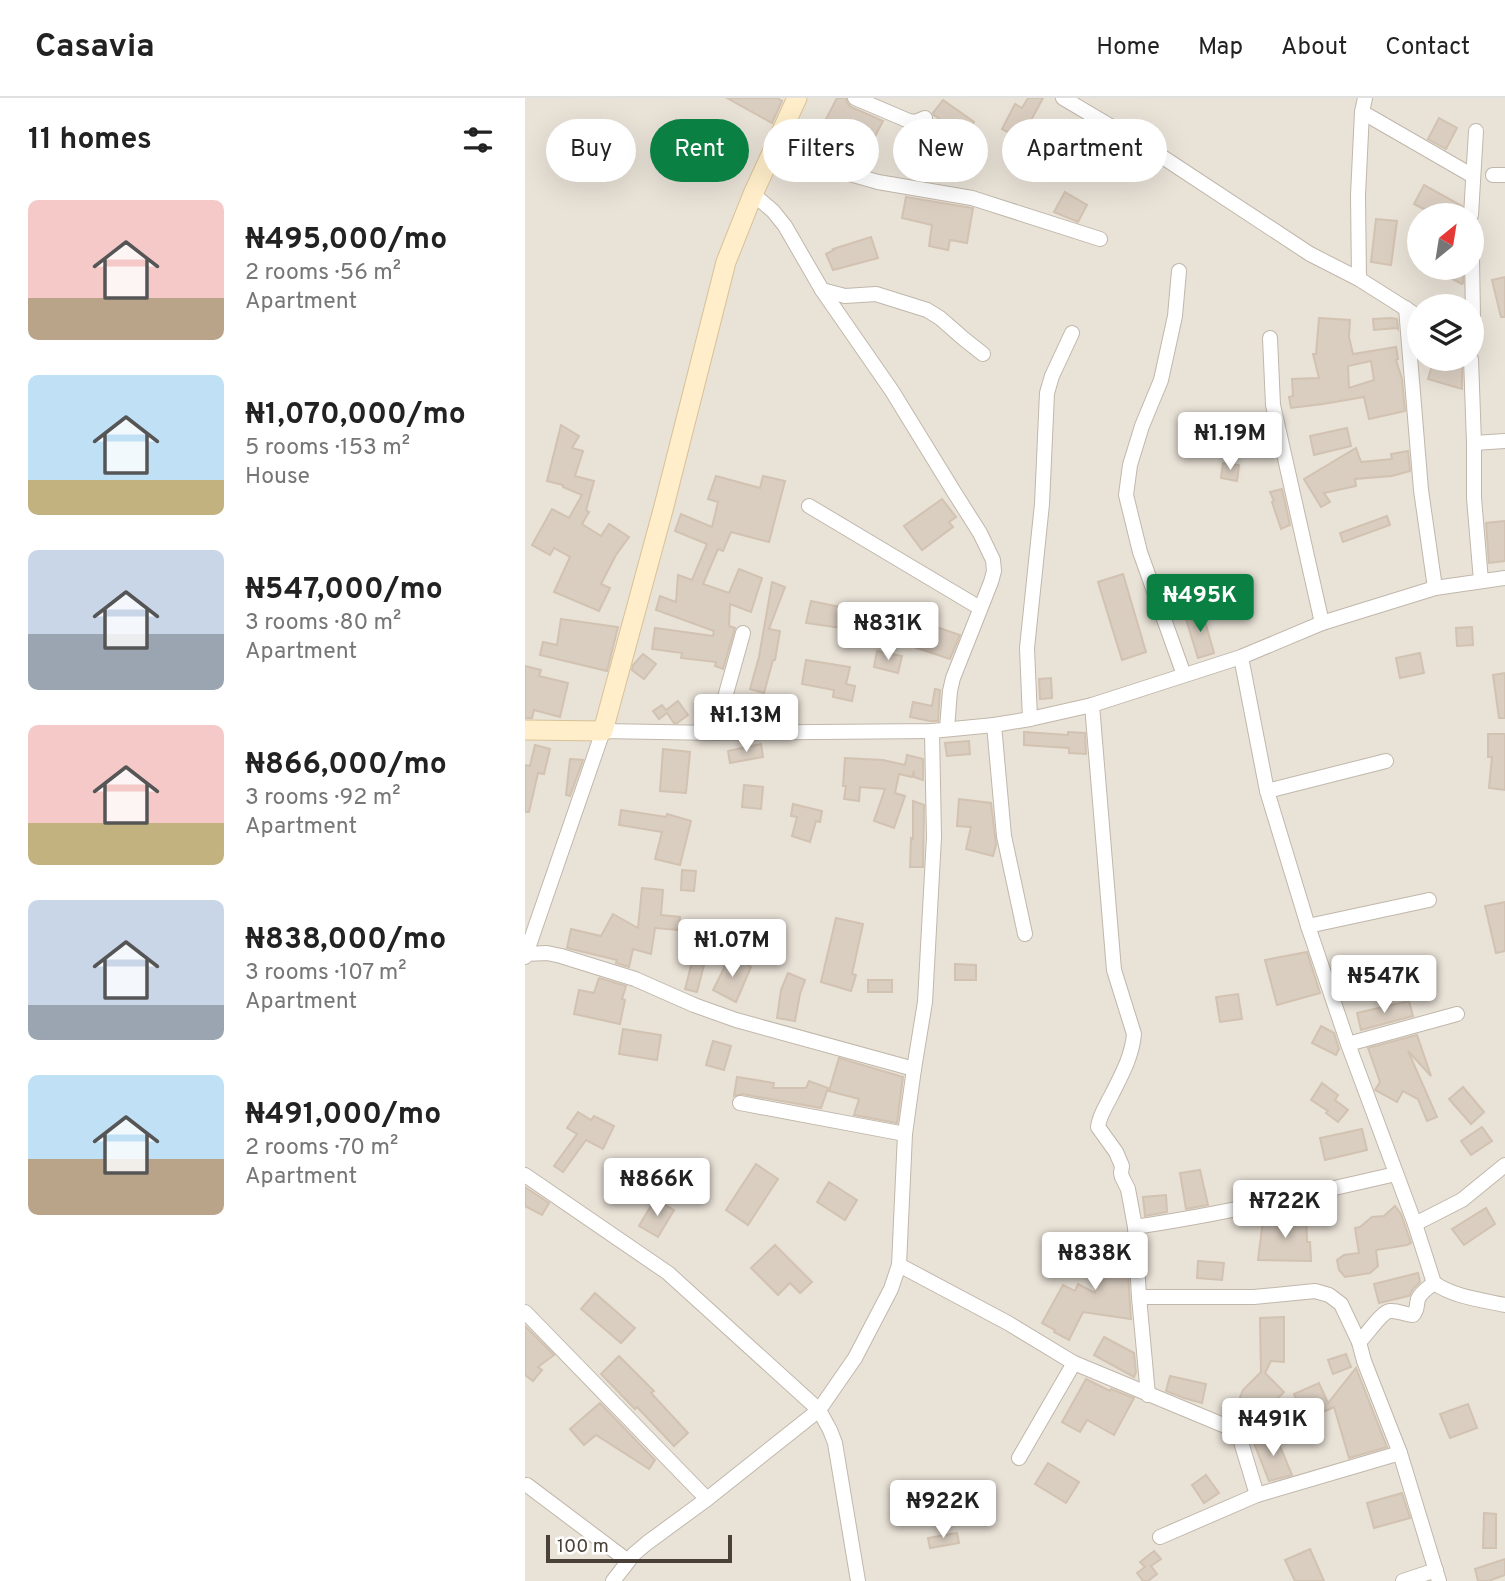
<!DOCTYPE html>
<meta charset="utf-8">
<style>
:root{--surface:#fff;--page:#f2f2f2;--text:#222;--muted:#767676;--line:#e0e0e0;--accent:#0b8043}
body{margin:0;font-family:Overpass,sans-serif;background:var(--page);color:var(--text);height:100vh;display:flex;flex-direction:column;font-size:26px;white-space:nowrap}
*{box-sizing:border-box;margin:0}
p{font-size:23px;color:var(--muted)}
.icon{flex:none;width:38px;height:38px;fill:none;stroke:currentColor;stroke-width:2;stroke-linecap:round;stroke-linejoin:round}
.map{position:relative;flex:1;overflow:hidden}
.sheet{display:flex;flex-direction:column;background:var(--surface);width:525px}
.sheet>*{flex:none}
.guide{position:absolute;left:21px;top:21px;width:665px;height:63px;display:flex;gap:14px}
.needle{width:46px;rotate:30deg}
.tools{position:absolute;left:882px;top:105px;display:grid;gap:14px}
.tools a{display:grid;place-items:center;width:77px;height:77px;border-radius:50%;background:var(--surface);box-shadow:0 7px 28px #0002;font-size:35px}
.scale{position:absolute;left:21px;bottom:18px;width:186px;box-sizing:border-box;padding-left:7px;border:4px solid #494137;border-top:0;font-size:19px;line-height:24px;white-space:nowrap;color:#494137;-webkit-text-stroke:5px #fff;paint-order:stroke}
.price{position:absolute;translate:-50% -60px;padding:0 16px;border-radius:7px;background:#fff;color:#222;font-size:23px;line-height:46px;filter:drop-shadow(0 2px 4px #0008)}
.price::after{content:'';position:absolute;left:50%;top:42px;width:21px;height:16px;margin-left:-10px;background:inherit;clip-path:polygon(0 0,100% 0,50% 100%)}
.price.current{background:var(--accent);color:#fff}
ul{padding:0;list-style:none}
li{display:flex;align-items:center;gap:21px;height:175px;padding:0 28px}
li span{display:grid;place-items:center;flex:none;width:196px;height:140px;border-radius:10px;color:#555}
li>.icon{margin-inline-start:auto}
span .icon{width:84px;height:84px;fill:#fffc;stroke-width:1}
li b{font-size:30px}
h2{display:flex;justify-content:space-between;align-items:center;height:84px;padding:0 28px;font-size:30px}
.chip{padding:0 24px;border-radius:32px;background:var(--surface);box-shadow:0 7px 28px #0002;font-size:24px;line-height:63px}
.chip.current{background:var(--accent);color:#fff}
header{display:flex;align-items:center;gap:42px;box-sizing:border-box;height:98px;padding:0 35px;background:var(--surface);border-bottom:2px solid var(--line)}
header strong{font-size:33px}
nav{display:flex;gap:38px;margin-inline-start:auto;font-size:24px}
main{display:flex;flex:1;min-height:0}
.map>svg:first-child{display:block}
.residential{fill:#e9e2d7;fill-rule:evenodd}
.building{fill:#dacec1;stroke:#d2c2b1;stroke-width:2;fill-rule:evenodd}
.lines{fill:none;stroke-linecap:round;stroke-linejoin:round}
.street-casing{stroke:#c1b7ab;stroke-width:16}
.secondary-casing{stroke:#d7c198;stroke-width:21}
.street{stroke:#fff;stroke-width:14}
.secondary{stroke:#ffeec9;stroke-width:19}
</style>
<header>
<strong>Casavia</strong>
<nav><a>Home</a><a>Map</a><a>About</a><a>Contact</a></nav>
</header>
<main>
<section class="sheet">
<h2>11 homes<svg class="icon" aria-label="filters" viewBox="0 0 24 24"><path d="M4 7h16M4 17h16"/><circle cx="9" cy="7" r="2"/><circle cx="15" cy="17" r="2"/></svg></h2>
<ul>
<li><span style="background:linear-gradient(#f6c9c9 70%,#b9a48a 0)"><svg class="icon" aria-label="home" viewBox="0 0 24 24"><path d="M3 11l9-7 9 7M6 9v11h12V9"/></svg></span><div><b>₦495,000/mo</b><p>2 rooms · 56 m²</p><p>Apartment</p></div></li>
<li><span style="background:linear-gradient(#bfe0f5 75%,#c2b280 0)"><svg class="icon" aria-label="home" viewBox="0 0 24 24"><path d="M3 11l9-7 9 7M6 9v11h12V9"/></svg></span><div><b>₦1,070,000/mo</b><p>5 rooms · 153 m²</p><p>House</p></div></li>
<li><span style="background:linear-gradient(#c9d6e8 60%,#9aa5b1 0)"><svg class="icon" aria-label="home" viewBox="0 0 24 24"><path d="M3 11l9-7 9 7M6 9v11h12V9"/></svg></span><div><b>₦547,000/mo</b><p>3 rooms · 80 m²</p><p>Apartment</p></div></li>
<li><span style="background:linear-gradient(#f6c9c9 70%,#c2b280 0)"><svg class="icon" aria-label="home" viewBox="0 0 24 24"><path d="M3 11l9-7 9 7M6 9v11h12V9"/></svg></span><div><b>₦866,000/mo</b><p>3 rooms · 92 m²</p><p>Apartment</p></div></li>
<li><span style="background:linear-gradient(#c9d6e8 75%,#9aa5b1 0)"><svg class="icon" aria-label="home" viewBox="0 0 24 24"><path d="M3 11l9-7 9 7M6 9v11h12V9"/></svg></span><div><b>₦838,000/mo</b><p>3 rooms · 107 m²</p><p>Apartment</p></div></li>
<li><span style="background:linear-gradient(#bfe0f5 60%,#b9a48a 0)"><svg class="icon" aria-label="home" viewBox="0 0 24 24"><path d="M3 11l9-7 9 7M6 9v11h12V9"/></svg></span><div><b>₦491,000/mo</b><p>2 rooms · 70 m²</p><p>Apartment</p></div></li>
</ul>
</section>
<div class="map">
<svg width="980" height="1483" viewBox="0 0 980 1483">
<rect width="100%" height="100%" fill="#f5f0e9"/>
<path class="residential" d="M0,0H980V1483H0ZM894,117H947V170H894ZM894,208H947V261H894Z"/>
<g class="building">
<path d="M202,0H252L257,3L247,25Z"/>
<path d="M312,0H321L322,5L326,9L358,23L345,48L338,70L293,57L302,29L298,27Z"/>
<path d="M503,0H518L496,41L477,31L490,6L497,10Z"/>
<path d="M418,2L449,24L439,38L409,17L408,15Z"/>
<path d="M914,20L932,30L921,51L903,41Z"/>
<path d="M899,87L937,108L936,117H910L889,106Z"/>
<path d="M540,94L562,107L553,124L529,114Z"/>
<path d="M381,99L448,110L442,145L425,142L423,152L404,148L407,127L377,120Z"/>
<path d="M851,121L872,123L866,167L846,164Z"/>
<path d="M346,139L353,160L308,172L301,156L309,152L308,151Z"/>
<path d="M906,170H938V185L937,186Z"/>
<path d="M980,179V219H976L967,182Z"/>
<path d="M794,220L825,222L824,239L828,256L871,249L873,261L871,262L877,281L880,313L844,321L839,299L798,306L766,310L764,299L768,298L767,281L794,280L788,256H791ZM846,263L849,282L824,290L823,268Z"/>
<path d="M866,220L872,221L873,231L872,230L849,232L848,221Z"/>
<path d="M909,261H920L937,266V291L903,281Z"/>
<path d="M36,327L54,338L47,350L58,353L50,378L69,383L61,412L64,414L57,426L76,438L84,426L104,439L91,457L76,486L85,490L74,513L29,494L45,459L29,450L25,457L7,447L27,411L44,420L57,397L38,389V387L22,383Z"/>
<path d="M822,330L826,348L789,357L785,338Z"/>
<path d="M831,350L836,364L867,361L866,356L883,353L885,373L867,378L830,381L831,388L799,395L805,404L796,409L779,381Z"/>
<path d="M698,365L714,367L712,383L696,380Z"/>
<path d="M191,378L235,390L238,378L260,383L244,444L206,434L198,453L193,451L178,486L204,495L214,471L237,480L226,514L205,506L204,528L210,530L198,571L190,568L191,564L156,560L157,555L127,551L130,530L188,538L189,533L131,512L135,498L151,504L153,477L167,482L182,446L150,433L156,416L187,429L193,404L183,401Z"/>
<path d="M757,391L765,427L756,431L747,404L749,403L745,394Z"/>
<path d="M417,401L431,419L424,424L428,429L397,452L379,428Z"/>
<path d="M862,418L865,427L818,444L815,435Z"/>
<path d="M980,423V463L964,465L961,425Z"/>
<path d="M598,476L621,554L597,562L573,484Z"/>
<path d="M247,484L260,489L244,531L255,533L250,562H248L239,595L225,591L234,559Z"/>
<path d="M286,503L320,510L317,530L281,525Z"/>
<path d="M677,513L689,555L673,560L660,518Z"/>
<path d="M36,521L93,529L82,573L15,557L18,544L32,547Z"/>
<path d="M394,523L435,537L425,561L386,548Z"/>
<path d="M947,529L948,547L932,548L931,530Z"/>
<path d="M352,553L377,558L373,575L349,569Z"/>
<path d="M895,555L899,575L875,580L871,560Z"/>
<path d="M118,556L131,566L119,581L107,572L108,567Z"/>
<path d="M281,562L325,569L321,586L330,588L327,603L308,599L309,592L277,586Z"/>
<path d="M0,568L16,572L14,578L43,585L35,619L9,612L7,620H0Z"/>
<path d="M980,575V620H974L968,577Z"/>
<path d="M526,580L527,600L515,601L514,581Z"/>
<path d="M410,591L415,592L413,623H405L385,619L388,604L407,608Z"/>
<path d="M153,603L163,617L152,625H149L142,615L134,621L128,613L137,607L141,612Z"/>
<path d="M499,634L543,637V634L560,635L561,656L544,655V650L499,647Z"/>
<path d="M963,636H980V692L964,690L967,659H963Z"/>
<path d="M444,643L445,656L422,658L420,645Z"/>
<path d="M236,646L238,659L205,665L203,653Z"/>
<path d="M10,647L25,651L19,676L13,675L4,714H0V667L5,668Z"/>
<path d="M138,651L165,654L161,695L135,693Z"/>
<path d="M382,657L398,661V682L389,679V673L387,679L374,676L370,695L380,698L369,730L349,723L360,691L335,689L334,703L319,701L321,688H318L320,660L358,662L380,667Z"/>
<path d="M45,661L58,662L45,698L41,697Z"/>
<path d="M219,687L238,689L236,711L217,709Z"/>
<path d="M434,701L466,705L471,747L468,758L441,751L446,729L432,728Z"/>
<path d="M388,703L399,707L398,769H385L386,740L388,741Z"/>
<path d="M268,706L297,713L295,724L291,723L285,744L267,738L272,719L266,718Z"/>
<path d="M96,712L141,719L142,716L166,723L155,767L130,761L137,734L94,727Z"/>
<path d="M157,772L171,773L169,793L156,792Z"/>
<path d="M117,790L138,792L136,817L155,819L154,832L130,830L126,856L108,851L104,869L91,865L92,862L42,850L46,831L76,838L88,816L113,830Z"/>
<path d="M980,804V853L971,855L960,808Z"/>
<path d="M311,820L338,826L327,876L331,877L326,893L296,884Z"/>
<path d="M782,854L795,895L752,907L740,862Z"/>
<path d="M205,858L226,869L211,904L188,892Z"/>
<path d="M167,864L179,867L172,894L160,891Z"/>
<path d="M430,866L451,867V882H430Z"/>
<path d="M263,875L280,882L275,896L270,923L252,920L256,892Z"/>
<path d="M74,880L101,888L97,901L100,902L95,926L49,916L54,892L69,895Z"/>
<rect x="343" y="882" width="24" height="12"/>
<path d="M713,896L717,921L695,924L691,899Z"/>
<path d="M884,903L888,918L836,932L832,915Z"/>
<path d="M796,928L809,935L814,951L811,957L787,945Z"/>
<path d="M98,931L136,937L132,962L94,956Z"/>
<path d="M892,937L906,978L883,953L912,1019L902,1023L893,1001L878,993L872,1004L850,992L855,984L843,950Z"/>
<path d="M188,943L206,948L199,972L181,967Z"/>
<path d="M314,960L378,979L372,1025L329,1017L334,1001L304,993Z"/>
<path d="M212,979L249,985L248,990H281L284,983L303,990L296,1010L217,996L209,998Z"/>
<path d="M797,985L813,997L810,1002L823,1012L813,1024L801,1015L803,1013L786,1002Z"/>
<path d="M938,989L959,1014L946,1026L924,1001Z"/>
<path d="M53,1014L66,1022L69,1018L89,1028L78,1051L61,1042L38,1074L29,1068L52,1036L42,1030Z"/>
<path d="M957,1029L967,1043L946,1057L936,1043Z"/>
<path d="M837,1031L842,1052L800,1062L795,1040Z"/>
<path d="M231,1066L253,1081L223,1127L201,1112Z"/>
<path d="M675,1072L683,1107L661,1111L655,1075Z"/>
<path d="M304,1084L332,1102L320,1122L292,1104Z"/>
<path d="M0,1089L24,1105L17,1117L0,1108Z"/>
<path d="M641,1097L642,1114L620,1118L618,1099Z"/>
<path d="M130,1101L149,1112L133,1139L114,1128Z"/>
<path d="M870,1108L876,1116L886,1145L882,1147L851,1152L853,1168L845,1175L820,1179L814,1172L812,1162L819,1157L834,1155L830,1130L835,1129L847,1119L859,1118Z"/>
<path d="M961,1110L970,1126L939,1147L927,1131Z"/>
<path d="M761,1115H781L782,1144H785L786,1163L733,1162L738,1122L762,1125Z"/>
<path d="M577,1136L601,1147L606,1221L558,1214L544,1242L529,1234L530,1232L517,1225L538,1187L550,1193L553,1186L570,1195L575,1157L568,1154Z"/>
<path d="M250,1147L287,1184L275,1195L265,1185L253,1197L226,1170Z"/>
<path d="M673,1163L699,1165L697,1182L672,1180Z"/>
<path d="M893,1175L895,1184L888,1191L884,1198L854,1205L849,1186Z"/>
<path d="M70,1195L110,1230L96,1245L56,1211Z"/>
<path d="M759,1219V1264L746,1263L740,1275L759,1294L727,1327L717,1317L723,1306L715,1299L718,1292L736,1274L735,1220Z"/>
<path d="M0,1228L29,1257L13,1269L17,1272L8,1283L0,1277Z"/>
<path d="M579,1239L609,1255L611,1274L609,1279L569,1257Z"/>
<path d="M821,1256L826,1269L808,1276L803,1262Z"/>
<path d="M94,1258L129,1293L126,1295L163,1335L149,1348L112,1309L110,1311L76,1276Z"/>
<path d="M831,1270L862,1349L824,1360L809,1309L758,1333L753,1323L776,1312L769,1296L794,1285L803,1305Z"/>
<path d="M645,1278L681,1286L677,1305L659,1300L641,1293Z"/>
<path d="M561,1281L585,1293L586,1291L609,1300L589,1337L562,1322L555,1334L537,1324Z"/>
<path d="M75,1305L130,1362L124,1371L71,1337L59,1347L45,1331Z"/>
<path d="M943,1306L952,1330L925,1340L915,1316Z"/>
<path d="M750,1336L767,1377L744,1383L729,1345Z"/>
<path d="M523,1365L554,1384L541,1405L510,1386Z"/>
<path d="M681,1377L694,1395L679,1405L667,1387Z"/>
<path d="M877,1395L885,1420L849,1430L842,1405Z"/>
<path d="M959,1415L971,1416V1450H958Z"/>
<path d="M432,1435L434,1445L405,1450L403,1440Z"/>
<path d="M785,1451L799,1483H770L760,1462Z"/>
<path d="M629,1453L636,1461L626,1468L632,1476L623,1483H618L612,1475L620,1469L615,1464Z"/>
<path d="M980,1461V1477L963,1483H953L950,1471Z"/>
</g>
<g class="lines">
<g class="street-casing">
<g id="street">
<path d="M330,0L384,23L390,24L400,20"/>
<path d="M538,0L636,58L785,156L834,181L894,219"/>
<path d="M837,14L948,78"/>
<path d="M247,54L353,84L447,100L575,141"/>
<path d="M968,77H980"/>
<path d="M228,96L248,113L260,128L297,192L367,293L429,394L455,435L468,462L469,473L466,484L428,580L425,593L422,631"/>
<path d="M946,117L951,33"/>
<path d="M947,161L948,219L947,233"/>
<path d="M654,173L650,218L636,282L617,328L605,367L601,397L615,454L659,577"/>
<path d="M834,181L833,97L837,14L840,0"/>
<path d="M297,192L320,198L351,196L402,212L415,220L439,241L458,256"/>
<path d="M881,210L896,392L910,490"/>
<path d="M745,240L748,307L797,525"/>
<path d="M946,261L949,345V400L956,483"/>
<path d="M949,345L980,343"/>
<path d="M284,408L455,510"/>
<path d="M716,559L742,693L783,828L823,946L890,1126L909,1185C929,1199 957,1202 980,1207"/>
<path d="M567,607L589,872L609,936C607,959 596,978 586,998C581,1008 574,1018 573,1029L591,1054L597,1068L596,1075L597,1079L603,1091L610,1129L614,1199L623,1297"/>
<path d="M505,621L502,550L517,406L522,295L527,278L547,235"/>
<path d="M469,627L479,738L500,836"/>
<path d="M190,635L218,535"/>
<path d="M742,693L861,663"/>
<path d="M783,828L904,802"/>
<path d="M0,856L22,855L36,858L110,881L169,907L211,922L389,971"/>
<path d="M0,859L78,633L190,635L407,633L469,627L505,621L567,607L716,559L797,525L910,490L980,480"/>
<path d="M823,946L932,916"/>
<path d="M215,1005L380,1036"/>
<path d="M0,1077L143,1175L294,1312L305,1332L310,1345L333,1483"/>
<path d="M890,1126L937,1102L980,1067"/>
<path d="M610,1129C698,1116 784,1096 871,1076"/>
<path d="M374,1167L483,1225L549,1265L703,1329L712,1336L716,1344L732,1397"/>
<path d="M614,1199H729L790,1193L804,1197L816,1206L834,1244L839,1263L875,1355L914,1483"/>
<path d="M0,1214L182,1401"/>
<path d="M834,1244C842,1237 856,1214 865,1213C873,1212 880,1217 888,1217C893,1211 891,1209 893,1201C896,1194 903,1190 909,1185"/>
<path d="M494,1360L549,1265"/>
<path d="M2,1387L103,1463"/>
<path d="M635,1439L732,1397L875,1355"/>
<path d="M88,1483L109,1456L122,1445L182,1401L294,1312L330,1260L366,1191L374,1167L380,1036L389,971L400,904L409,739L407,633"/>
<path d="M878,1483L911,1472"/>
</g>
</g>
<g class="secondary-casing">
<path id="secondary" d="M0,632L78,633L138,412L201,164L228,96L272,0"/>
</g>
<use href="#street" class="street"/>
<use href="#secondary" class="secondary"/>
</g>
</svg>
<div class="tools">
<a><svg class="needle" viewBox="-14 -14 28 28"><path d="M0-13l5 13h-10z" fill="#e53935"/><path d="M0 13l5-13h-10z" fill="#767676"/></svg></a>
<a><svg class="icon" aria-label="layers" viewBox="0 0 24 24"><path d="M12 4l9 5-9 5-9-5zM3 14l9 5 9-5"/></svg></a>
</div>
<div class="scale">100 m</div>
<b class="price" style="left:705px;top:374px">₦1.19M</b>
<b class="price current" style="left:675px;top:536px">₦495K</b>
<b class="price" style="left:363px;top:564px">₦831K</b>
<b class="price" style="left:221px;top:656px">₦1.13M</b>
<b class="price" style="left:207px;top:881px">₦1.07M</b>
<b class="price" style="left:859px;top:917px">₦547K</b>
<b class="price" style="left:132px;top:1120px">₦866K</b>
<b class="price" style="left:760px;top:1142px">₦722K</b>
<b class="price" style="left:570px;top:1194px">₦838K</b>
<b class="price" style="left:748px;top:1360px">₦491K</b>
<b class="price" style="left:418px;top:1442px">₦922K</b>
<div class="guide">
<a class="chip">Buy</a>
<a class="chip current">Rent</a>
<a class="chip">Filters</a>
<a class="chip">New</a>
<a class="chip">Apartment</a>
</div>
</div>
</main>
